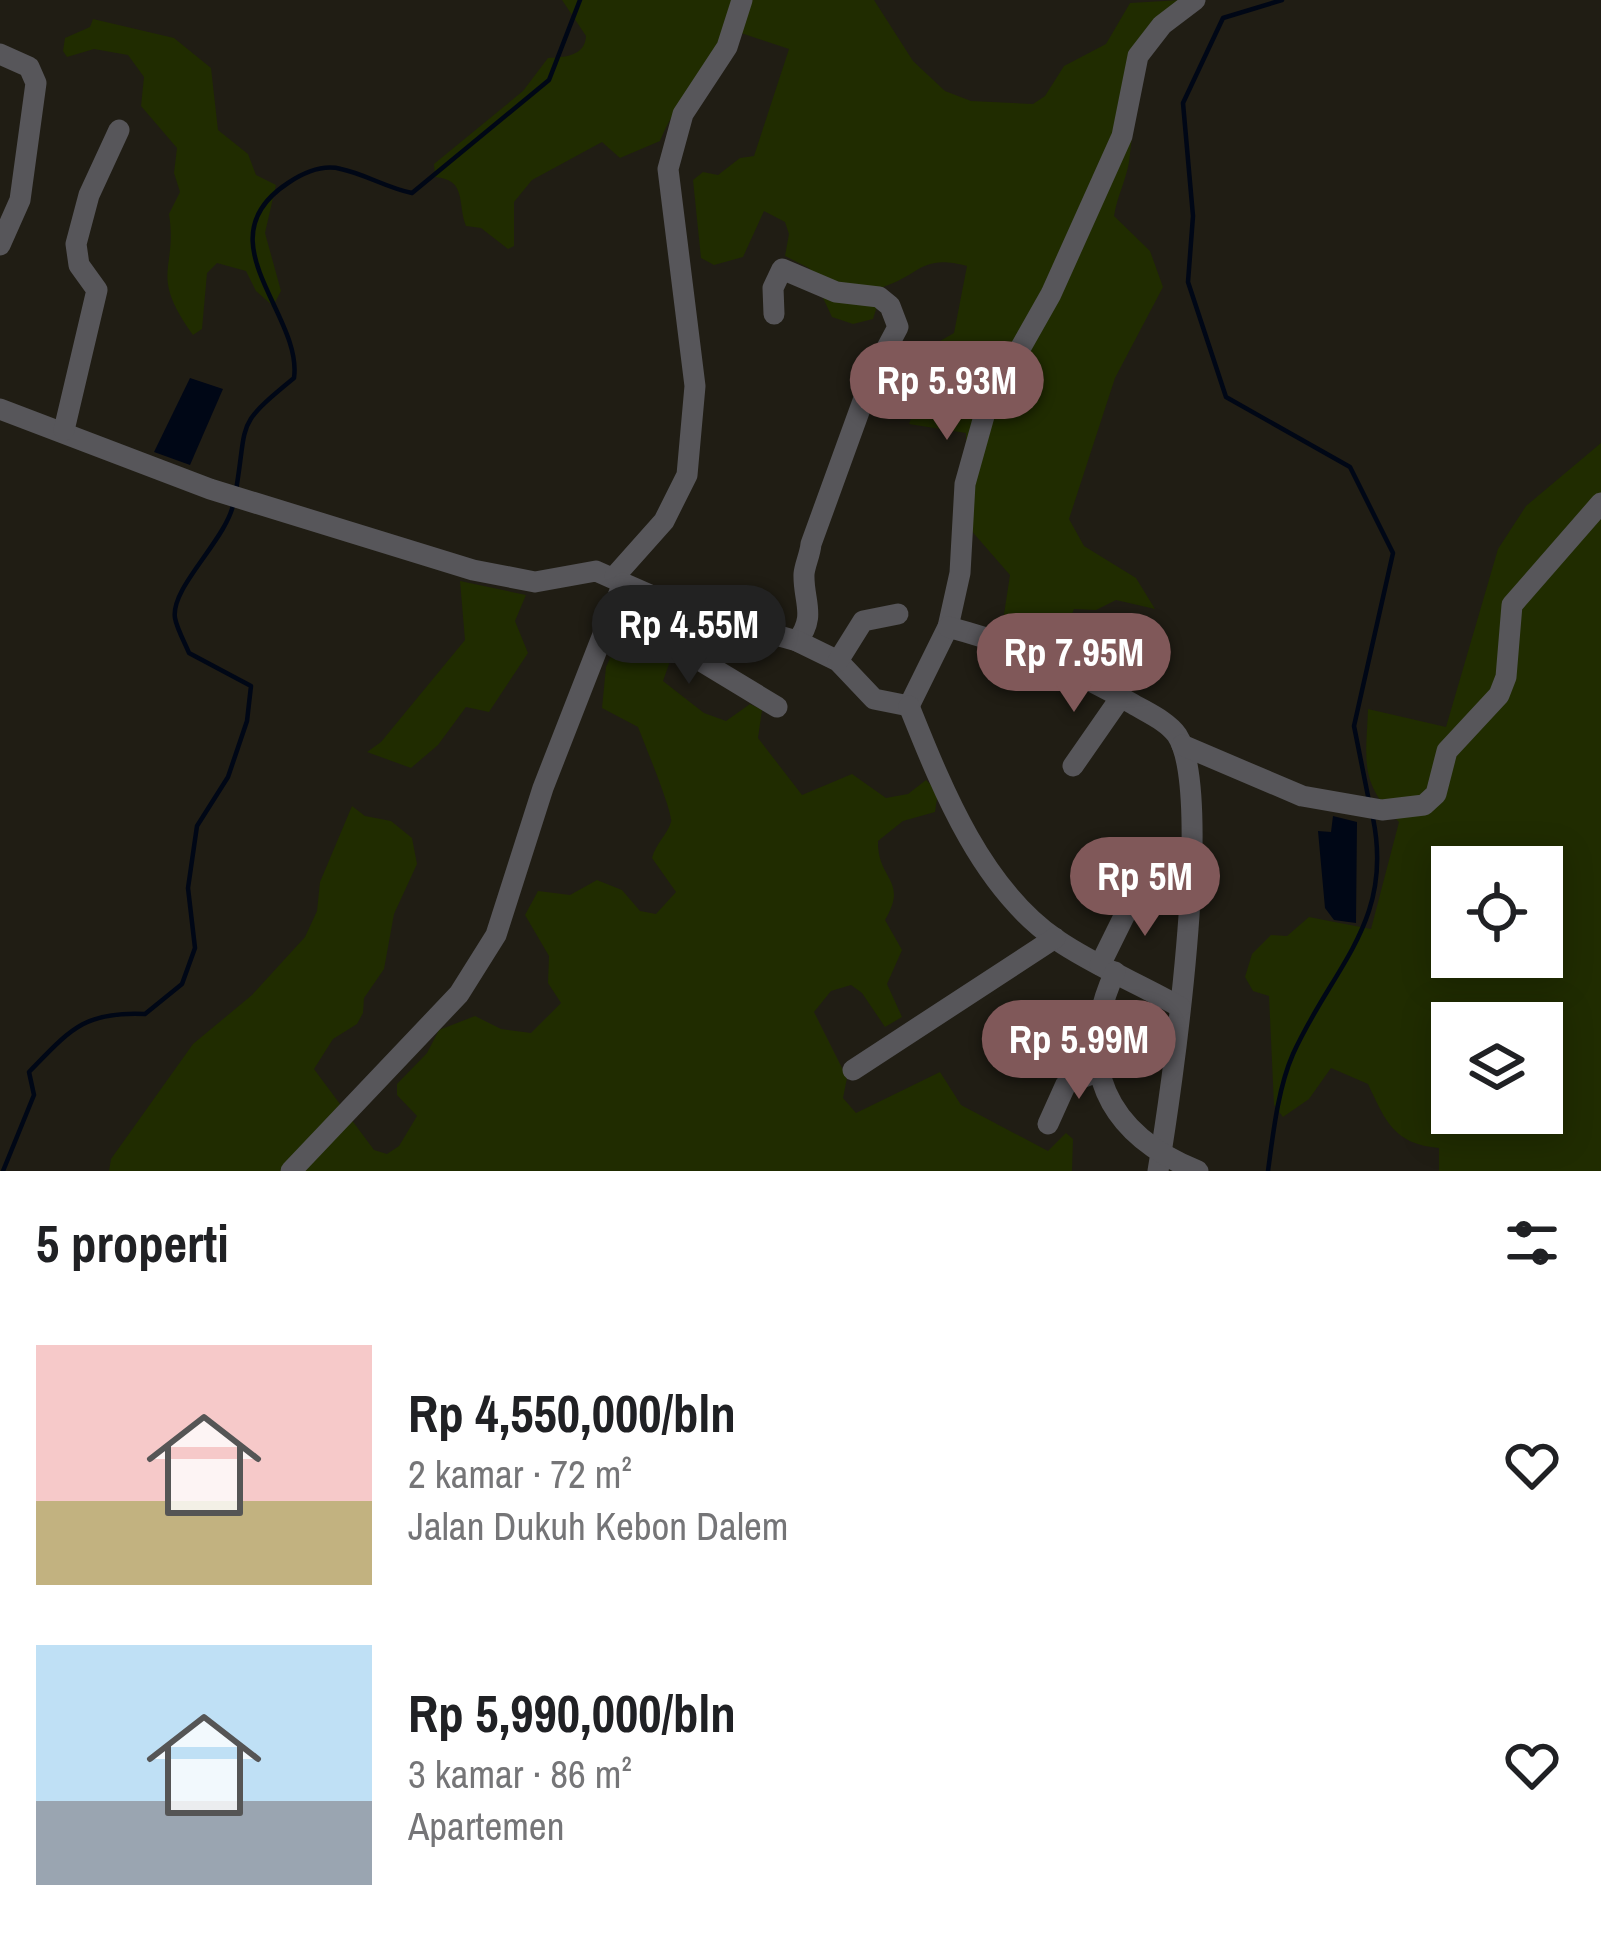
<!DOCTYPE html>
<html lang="id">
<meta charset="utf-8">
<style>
:root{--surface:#fff;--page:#f2f2f2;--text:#202124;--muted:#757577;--accent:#805859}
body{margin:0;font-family:"Archivo Narrow",sans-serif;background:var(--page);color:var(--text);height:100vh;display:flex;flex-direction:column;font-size:45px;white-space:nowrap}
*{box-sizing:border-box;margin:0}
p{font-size:39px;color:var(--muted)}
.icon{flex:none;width:66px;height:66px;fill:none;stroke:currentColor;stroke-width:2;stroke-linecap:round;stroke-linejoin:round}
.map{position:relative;height:1171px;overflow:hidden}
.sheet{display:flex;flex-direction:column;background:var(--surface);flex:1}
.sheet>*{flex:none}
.buttons{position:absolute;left:1431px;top:846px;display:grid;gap:24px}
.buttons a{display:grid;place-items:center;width:132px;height:132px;border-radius:0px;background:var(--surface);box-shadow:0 6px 30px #0003;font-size:60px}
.price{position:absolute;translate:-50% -102px;padding:0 27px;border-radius:42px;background:var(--accent);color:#fff;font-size:39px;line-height:78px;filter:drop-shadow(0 3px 6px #0008)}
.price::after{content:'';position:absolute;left:50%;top:72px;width:36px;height:27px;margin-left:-18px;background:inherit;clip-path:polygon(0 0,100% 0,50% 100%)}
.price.active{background:#222;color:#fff}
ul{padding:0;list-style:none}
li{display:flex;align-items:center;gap:36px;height:300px;padding:0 36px}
li span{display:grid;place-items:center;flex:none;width:336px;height:240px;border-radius:0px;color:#555}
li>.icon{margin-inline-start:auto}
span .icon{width:144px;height:144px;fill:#fffc;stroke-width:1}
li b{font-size:51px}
h2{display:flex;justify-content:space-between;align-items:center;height:144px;padding:0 36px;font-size:51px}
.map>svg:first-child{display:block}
.green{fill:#202c00;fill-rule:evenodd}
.water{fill:#000716}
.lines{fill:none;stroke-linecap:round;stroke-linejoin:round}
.stream{stroke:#000716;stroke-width:4.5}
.minor{stroke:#57565a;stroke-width:21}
</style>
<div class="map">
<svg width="1601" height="1171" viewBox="0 0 1601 1171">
<rect width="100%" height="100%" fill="#201d14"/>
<g class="green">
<path d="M562,0H874L913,61L945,91L971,101L1033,104L1045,96L1064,66L1106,44L1130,3L1181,0C1125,51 1140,94 1129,162C1126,180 1117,197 1114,216L1150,251L1163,287L1115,378L1069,519L1084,546L1136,578L1155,609L1116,600L1096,610L1074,609L1057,651L1001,634L1010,575L955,512L966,465V433L909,424L940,341L954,333L967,266C921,254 922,274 883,287L873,319L853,324L832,317L809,268L785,256L789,234L785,222L764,211L743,257L714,265L701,258L693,180L703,172L718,175L740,158L754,156L789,49L726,28C706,68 677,100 660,141L620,158L602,142L532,180L514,202V246L508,249L481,228L466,226C457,202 467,180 435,177L434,164L523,91L548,58C563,57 585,57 586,36Z"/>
<path d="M93,19L174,38L211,68L218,130L248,154L256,175L276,185L265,233L281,291L273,306L256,291L246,271L217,263L207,273L202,329L193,335C148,272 178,271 169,214L180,192L174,173L177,148L141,106L144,77L128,55L94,49L67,57L63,51L65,38L90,27Z"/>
<path d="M1601,443V1171H1439V1148C1394,1144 1386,1122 1368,1084L1331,1068L1309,1099L1283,1117L1274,1105L1269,996L1253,991L1245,977L1252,954L1271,935L1287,936L1309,917L1371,929L1399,822C1359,782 1366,763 1368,709L1446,727L1498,549L1526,506ZM1452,867H1542V957H1452ZM1452,1023H1542V1113H1452Z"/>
<path d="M460,581L526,595L515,621L528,653L489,712L466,707L438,745L411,768L367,752L381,742L465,640Z"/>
<path d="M629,617L671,633L674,650L663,681L704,713L726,721L750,704L762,710L758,738L802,795L852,774L886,798L908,794L926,780L938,792L935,812L903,821L878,841C877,880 909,880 885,920L902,950L887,984L902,1017L885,1027L862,993L851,985L831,991L814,1012L847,1078L843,1098L856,1113L940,1072L961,1105L1048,1151L1066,1133L1073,1139L1072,1171H109L111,1159L193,1044L252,995L305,937L317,911L320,882L352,806L365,816L391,821L412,838L417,864L394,914L384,969L364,998L363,1013L357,1024L333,1039L314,1069L374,1150L387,1154L399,1146L417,1116L397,1095V1084L427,1053L439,1030L475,1016L501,1029L531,1033L561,1003L548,983L549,956L525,915L538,891L570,895L597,880L622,890L640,911L656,914L676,892L652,858C656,843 667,835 671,822C674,815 643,740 638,727L602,708L606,667Z"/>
</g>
<g class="water">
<path d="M190,378L223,389L190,465L154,452Z"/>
<path d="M1333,816L1357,822L1356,923L1334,920L1325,908L1318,831L1331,832Z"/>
</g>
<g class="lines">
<g class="stream">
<path d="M1282,0L1223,18L1183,103L1193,216L1188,282L1226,397L1350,467L1393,553L1354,726L1369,801"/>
<path d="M236,490C248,420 234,427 294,378C303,314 201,240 288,183C303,173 322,164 341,169C365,174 387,188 412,193L549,80L580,0"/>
<path d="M3,1171L34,1095L29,1072C70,1030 84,1011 145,1014L182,984L195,948L188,888L197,826L228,777L247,721L251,686L189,653C185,643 177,629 175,618C170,587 228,539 234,501"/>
<path d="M1268,1171C1273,1134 1278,1088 1293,1054C1333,966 1394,922 1373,818"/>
</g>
<g class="minor">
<path d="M0,54L29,67L36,83L20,200L0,245"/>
<path d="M774,314L773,288L782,269L836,292L879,297L890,306L898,327L872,376L811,544C810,555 805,564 804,574C803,601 817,616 797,641"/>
<path d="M0,409L210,489L473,570L535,582L596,571L623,583L543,788L496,935L459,994L291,1171"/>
<path d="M64,430L97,290L79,265L76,244L89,195L119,130"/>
<path d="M615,576L664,521L687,475L695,386L668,169L683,114L727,47L742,0"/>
<path d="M623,583L680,608L797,641L838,661L874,699L909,706L948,627L960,573L965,484L986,409L1051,294L1122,136L1138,56L1162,25L1195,0"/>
<path d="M680,608L696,658L777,707"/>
<path d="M948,627C1016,645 1072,669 1133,704C1148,713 1167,721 1177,735C1215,793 1171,1095 1158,1171"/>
<path d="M838,661L863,621L898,614"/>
<path d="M909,706C942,788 981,888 1057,940C1095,966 1140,984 1180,1007"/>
<path d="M1182,745L1302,796L1382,810L1424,805L1436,794L1447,751L1499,695L1506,677L1512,605L1601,503"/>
<path d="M1073,766L1121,697"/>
<path d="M1100,965L1138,888"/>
<path d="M1115,972C1073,1064 1106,1134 1198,1171"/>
<path d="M853,1070L1055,938"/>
<path d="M1048,1124L1066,1084L1097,1072"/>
</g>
</g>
</svg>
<div class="buttons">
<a><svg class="icon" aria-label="locate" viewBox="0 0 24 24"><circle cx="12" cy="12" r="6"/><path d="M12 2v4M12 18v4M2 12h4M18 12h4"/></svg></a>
<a><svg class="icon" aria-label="layers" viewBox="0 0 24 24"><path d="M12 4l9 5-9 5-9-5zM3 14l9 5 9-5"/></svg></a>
</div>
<b class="price" style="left:947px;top:443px">Rp 5.93M</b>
<b class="price active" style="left:689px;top:687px">Rp 4.55M</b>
<b class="price" style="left:1074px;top:715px">Rp 7.95M</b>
<b class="price" style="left:1145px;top:939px">Rp 5M</b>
<b class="price" style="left:1079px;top:1102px">Rp 5.99M</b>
</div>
<section class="sheet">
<h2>5 properti<svg class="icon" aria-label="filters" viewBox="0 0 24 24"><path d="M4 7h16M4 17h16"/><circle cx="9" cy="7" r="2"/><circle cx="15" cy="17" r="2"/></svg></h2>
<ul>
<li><span style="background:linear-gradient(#f6c9c9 65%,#c2b280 0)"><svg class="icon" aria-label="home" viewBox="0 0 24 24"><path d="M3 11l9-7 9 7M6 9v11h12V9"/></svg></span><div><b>Rp 4,550,000/bln</b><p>2 kamar · 72 m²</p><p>Jalan Dukuh Kebon Dalem</p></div><svg class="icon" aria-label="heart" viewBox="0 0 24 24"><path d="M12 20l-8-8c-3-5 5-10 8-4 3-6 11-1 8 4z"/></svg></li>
<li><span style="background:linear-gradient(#bfe0f5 65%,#9aa5b1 0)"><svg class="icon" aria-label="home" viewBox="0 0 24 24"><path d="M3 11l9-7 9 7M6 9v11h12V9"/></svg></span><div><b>Rp 5,990,000/bln</b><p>3 kamar · 86 m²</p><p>Apartemen</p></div><svg class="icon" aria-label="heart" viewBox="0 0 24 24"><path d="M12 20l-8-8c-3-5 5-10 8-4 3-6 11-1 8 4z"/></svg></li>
</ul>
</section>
